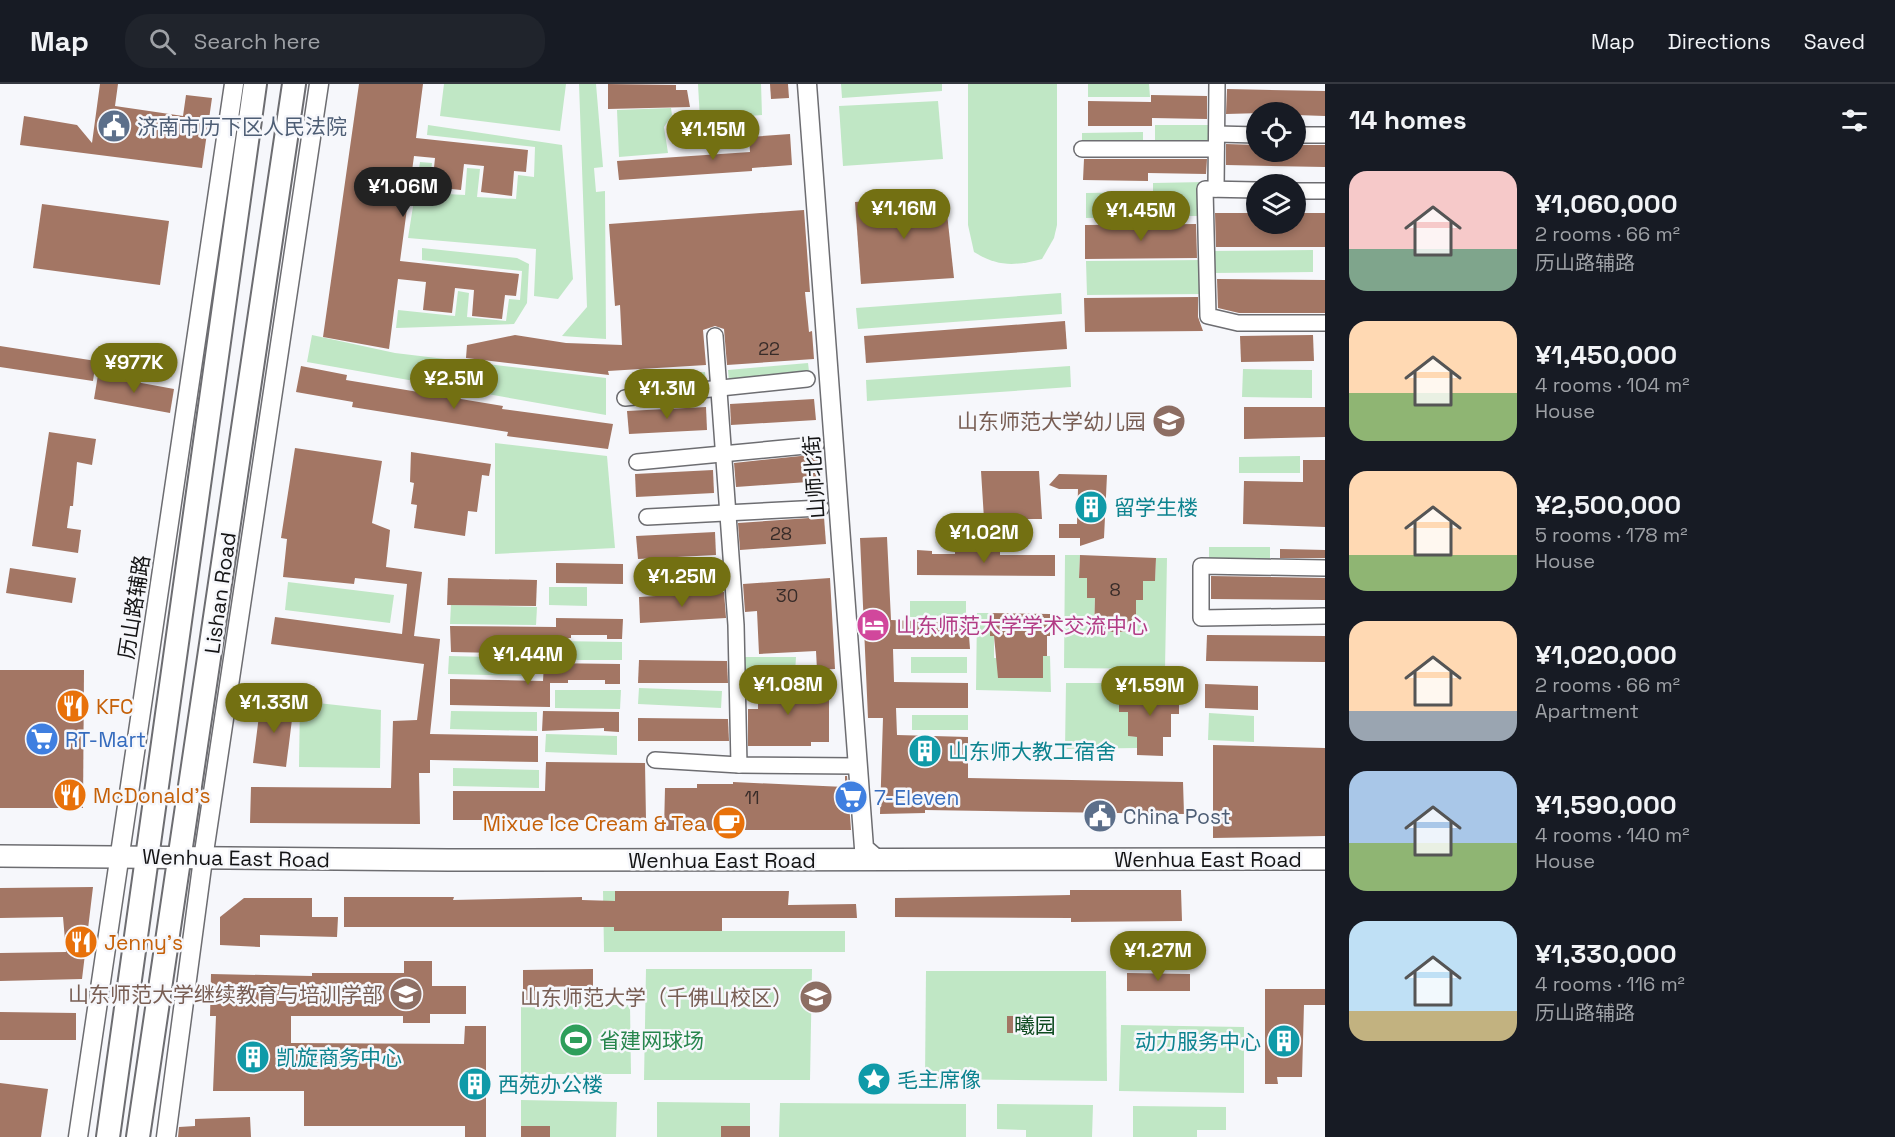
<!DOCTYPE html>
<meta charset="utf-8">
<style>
:root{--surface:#171b24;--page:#20242c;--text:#f1f3f6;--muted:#9ea1a6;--line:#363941;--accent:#737012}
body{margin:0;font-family:"Space Grotesk","Noto Sans SC",sans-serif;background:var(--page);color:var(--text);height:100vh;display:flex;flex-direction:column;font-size:22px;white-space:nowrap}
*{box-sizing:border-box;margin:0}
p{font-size:20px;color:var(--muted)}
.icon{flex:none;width:33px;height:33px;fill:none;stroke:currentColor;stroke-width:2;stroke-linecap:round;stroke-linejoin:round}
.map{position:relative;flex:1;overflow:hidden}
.sheet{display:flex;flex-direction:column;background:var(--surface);width:570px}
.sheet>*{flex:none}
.buttons{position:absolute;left:1246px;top:18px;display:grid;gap:12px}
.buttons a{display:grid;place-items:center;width:60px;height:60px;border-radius:50%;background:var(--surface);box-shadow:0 3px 9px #0003;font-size:30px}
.price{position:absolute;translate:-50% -51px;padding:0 14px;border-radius:21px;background:var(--accent);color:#fff;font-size:20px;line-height:39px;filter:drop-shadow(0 2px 3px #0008)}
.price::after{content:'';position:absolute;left:50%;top:36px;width:18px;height:14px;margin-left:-9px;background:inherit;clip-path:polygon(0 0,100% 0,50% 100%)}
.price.current{background:#222;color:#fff}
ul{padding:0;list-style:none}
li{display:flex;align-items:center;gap:18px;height:150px;padding:0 24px}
li span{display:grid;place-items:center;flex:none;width:168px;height:120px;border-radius:18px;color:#555}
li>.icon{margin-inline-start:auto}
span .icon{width:72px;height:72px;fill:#fffc;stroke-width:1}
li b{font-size:26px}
h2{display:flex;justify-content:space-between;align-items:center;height:72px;padding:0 24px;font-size:26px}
header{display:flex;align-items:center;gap:36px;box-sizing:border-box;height:84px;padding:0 30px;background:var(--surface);border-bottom:2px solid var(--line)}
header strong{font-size:28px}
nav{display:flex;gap:33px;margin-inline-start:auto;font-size:21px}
.search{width:420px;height:54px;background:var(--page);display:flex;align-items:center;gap:15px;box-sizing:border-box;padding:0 21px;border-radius:24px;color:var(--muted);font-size:22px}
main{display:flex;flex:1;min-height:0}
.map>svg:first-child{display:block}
.green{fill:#c0e7c5}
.building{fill:#a37664}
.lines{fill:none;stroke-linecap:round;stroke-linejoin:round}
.minor-casing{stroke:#6d6d71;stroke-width:18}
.tertiary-casing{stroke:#6d6d71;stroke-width:21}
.secondary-casing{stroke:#6d6d71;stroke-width:24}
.primary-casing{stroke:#6d6d71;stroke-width:26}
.minor{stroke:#fff;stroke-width:15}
.tertiary{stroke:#fff;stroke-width:18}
.secondary{stroke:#fff;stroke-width:21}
.primary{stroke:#fff;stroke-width:22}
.labels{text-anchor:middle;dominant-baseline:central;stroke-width:5;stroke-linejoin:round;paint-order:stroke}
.number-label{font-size:18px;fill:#382c29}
.service-label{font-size:21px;fill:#4e5e75;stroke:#f6f7fb;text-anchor:start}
.education-label{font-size:21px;fill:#785e54;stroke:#f6f7fb;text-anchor:end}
.street-label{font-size:21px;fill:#141415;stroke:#f6f7fb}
.culture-label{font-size:21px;fill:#0d838f;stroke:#f6f7fb;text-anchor:start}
.hotel-label{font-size:21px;fill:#b23c85;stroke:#f6f7fb;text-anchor:start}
.food-label{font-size:21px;fill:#c56008;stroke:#f6f7fb;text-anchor:start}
.shop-label{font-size:21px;fill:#366cbe;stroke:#f6f7fb;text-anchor:start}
.park-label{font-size:21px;fill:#0d4a1f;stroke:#f6f7fb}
.leisure-label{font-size:21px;fill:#27864d;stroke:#f6f7fb;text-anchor:start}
</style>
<header>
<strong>Map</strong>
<div class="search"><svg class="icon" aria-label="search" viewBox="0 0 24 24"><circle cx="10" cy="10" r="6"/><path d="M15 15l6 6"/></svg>Search here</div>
<nav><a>Map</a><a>Directions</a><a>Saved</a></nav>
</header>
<main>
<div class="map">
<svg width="1325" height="1053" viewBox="0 0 1325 1053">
<rect width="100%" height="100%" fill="#f6f7fb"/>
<g class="green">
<path d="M444,0H566L560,47L440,32Z"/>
<path d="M579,0H596L603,83L594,84L596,108L605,107L606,255L562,252L587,223Z"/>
<path d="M698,0H761L762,31L700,36Z"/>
<path d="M841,0H942V7L842,14Z"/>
<path d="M968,0H1057V141L1054,154L1042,175C1015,182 998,183 974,168L968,141Z"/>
<path d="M1088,0H1149L1150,13H1088Z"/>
<path d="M938,17L943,75L843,82L839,22Z"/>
<path d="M671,24L672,31L664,43L668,69L619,73L617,26Z"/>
<path d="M428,41L562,61L573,195L558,215L534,212L536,165L408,154L420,78L432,79L429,109L465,111L467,84L480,85L477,113L516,115L518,91L534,93L535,63L427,51Z"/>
<path d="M1155,41H1216V57L1155,58Z"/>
<path d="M1143,48V65H1082V49Z"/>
<path d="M1206,98L1207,132H1153V99Z"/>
<path d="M1147,108V133L1086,134V109Z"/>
<path d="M422,164L517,174L529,180L527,219L514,240L396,244L398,226L455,232L458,207L469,209L467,233L506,237L509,215L520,216L522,187L422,176Z"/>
<path d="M1313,166V188L1210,189V167Z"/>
<path d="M1204,176L1205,210L1087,211L1086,177Z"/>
<path d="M1061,209L1062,230L858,245L856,224Z"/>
<path d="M312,251L395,269L606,294V331L307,278Z"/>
<path d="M808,279L811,303L730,310L728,286Z"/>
<path d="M1070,282L1071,303L867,317L866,296Z"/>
<path d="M1243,285L1312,286V314L1242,313Z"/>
<path d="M705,288L707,312L627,320L625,296Z"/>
<path d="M495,359L607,372L615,464L495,470Z"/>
<path d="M1300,372V389H1239V373Z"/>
<path d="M1209,463H1270V479L1209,480Z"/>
<path d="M1065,471H1080L1079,494H1087V514H1095L1094,547L1136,516L1143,515V497L1155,496L1156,474H1167L1165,585L1064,584Z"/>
<path d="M288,498L394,511L390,539L285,526Z"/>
<path d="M549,503H587V522L549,521Z"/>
<rect x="910" y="517" width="56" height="16"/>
<path d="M451,521L537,523L536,541L450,540Z"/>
<path d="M977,529H990L994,552V574H998V594H1043V572H1050L1051,608L976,606Z"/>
<path d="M556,557L622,558V576H556Z"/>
<path d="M449,572L535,574L534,592L448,590Z"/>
<path d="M745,573H796L795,590H745Z"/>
<rect x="911" y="573" width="56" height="16"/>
<path d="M1066,599H1119V628H1128V652L1137,653V664L1065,665Z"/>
<path d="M639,604L722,607L721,624L638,620Z"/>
<path d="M555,606H621L620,625L555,624Z"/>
<path d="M300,617L381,626L380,684L299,683Z"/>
<path d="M451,627L537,628V647L450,645Z"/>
<path d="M1209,629L1254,632V658L1208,656Z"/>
<rect x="912" y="631" width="56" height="15"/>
<path d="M546,650L617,652V671L545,668Z"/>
<path d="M453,684L539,686V704L453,702Z"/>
<path d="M603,807H615V847H845V868H604Z"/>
<path d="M646,885H812L810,996H644Z"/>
<path d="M926,887H1106L1107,997L925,995Z"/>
<path d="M521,921H630L631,990H521Z"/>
<path d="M1121,941L1244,943V1009L1119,1007Z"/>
<path d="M521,1016L617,1018L616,1053H550L521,1042Z"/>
<path d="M657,1018L750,1019V1042H721V1053H657Z"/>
<path d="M780,1019L966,1020V1053H779Z"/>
<path d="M997,1020L1093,1021L1092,1053H1026V1046L997,1045Z"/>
<path d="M1133,1022L1226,1023V1046H1197V1053H1133Z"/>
</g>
<g class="building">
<path d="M100,0H118L115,22L183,32L186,11L212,14L202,84L20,61L24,32L77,41L92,59Z"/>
<path d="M359,0H423L416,54L528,66L526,88L514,87L512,112L481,108L484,82L464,80L461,106L432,103L435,74L414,72L400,177L519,190L516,212L505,211L502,235L472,232L474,206L455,204L452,229L423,226L426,198L398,195L389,265L323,253Z"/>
<path d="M608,0L676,1V6H687L690,23L608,25Z"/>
<path d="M770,0H788L789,14L771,15Z"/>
<path d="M1227,5L1325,7V32L1296,31V28L1226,30Z"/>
<path d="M1151,11L1207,12V35L1152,34V42H1088V17L1151,18Z"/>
<path d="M790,50L792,81L752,84V87L619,96L617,77L750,68L749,53Z"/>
<path d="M1226,60L1257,61V68H1296V61H1325V83L1226,81Z"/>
<path d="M1084,75H1207L1206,90L1148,89V97L1083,96Z"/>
<path d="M945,111L954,194L861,200L855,118Z"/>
<path d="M42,120L169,137L160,201L33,184Z"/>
<path d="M804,126L810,208H805L809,248L812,247L814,275L727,281L724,245L715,242L703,246L706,281L608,287L609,291L466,274L467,261L515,251L566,259L622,261L620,221L615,222L609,140Z"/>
<path d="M1215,129H1257V140H1296V129H1325V163H1216Z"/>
<path d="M1196,140L1197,174L1085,175V141Z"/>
<path d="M1217,195L1325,196V229H1239L1218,224Z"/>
<path d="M1198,213V233L1203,247L1085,248L1084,214Z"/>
<path d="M1065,237L1067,265L866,279L864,252Z"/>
<path d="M1313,251L1314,277L1241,278L1240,252Z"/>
<path d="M0,262L96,277L93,297L0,283Z"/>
<path d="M301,282L347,291L346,296L503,322L502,325L613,340L608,365L507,352L508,348L352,323L353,318L296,308Z"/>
<path d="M98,291L174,305L170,329L94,315Z"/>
<path d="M814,315L816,336L731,341L730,320Z"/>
<path d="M706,323L707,346L629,350L627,327Z"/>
<path d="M1244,323H1325V353L1244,355Z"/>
<path d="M49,348L96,355L92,381L77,378L73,422H70L67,444L81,446L78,469L32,462Z"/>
<path d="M295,364L382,377L372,439L390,446L386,483L422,488L414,552L440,555L430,650L538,652V678L430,676V689H419L420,740L250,739L251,703L391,704L393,637L417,636L424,580L271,560L275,533L402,550L407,500L355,494L354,500L283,493L287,455L281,454Z"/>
<path d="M411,368L491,380L489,392L482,391L477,428L468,427L465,452L414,444L417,421L411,420L414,399L410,398Z"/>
<path d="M820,370L822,397L736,403L734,379Z"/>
<path d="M1303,376H1325V443L1243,440L1244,397L1303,398Z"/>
<path d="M713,386L714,409L636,413L635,390Z"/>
<path d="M981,387H1039L1042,435H984Z"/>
<path d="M1059,390L1107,391L1104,454L1080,462V454H1059V440H1077L1078,405H1059L1049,401Z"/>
<path d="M824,433L826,460L740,466L738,439Z"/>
<path d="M715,448L716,471L638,475L636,452Z"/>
<path d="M887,453L891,536L968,539L970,565H893L894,598L968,599V624H896L897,651L968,653V694L1183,698L1184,730L925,726V729L880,730L883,634H868L860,454Z"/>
<path d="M1280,465L1325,466V474H1280Z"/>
<path d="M917,466L932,467V470H955V466H1000V471H1055V492L917,491Z"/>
<path d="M1080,471L1156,474L1155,497H1143V516H1136V548H1094L1095,514H1087V494H1079Z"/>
<path d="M556,479L623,480V500L556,499Z"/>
<path d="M10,484L76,494L72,519L6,509Z"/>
<path d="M1211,492L1325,494V516L1211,515Z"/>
<path d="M448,494L537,496L536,522L447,521Z"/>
<path d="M830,494L835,585L817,586L816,567L759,570L757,527L745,528L743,500Z"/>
<path d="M724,508L726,534L640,539L639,513Z"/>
<path d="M990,529L1050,530V552H1047V572H1043V594H998L994,552H990Z"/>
<path d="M556,534L623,535L622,555H607V551H571V554H551V570L451,568L450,542L556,543Z"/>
<path d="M1207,551L1325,552V578L1206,577Z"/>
<path d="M639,576L727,577L728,599H638Z"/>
<path d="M544,579L620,580V600H605V596H568V599H550V623L450,621V595L543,597Z"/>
<path d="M0,586H84L83,724H0Z"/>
<path d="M758,597H803V610H829V658H811V662H748V625H758Z"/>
<path d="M1205,600L1258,602V626L1205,624Z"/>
<path d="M1119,606H1179V630H1171V653H1163V672L1137,671V653L1128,652V628H1119Z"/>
<path d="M261,616L294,620L286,683L253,679Z"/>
<path d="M543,627L619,628V648L604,647V644L542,647Z"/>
<path d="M638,634L728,635L729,657H638Z"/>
<path d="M1213,661L1325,664V752L1213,754Z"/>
<path d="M546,678L645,679L646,736H453V707H545Z"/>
<path d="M845,692H847L851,746H664L665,704H697V700H733V698L845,703Z"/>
<path d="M93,803L82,895L0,897V869L66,868L63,833L0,834V804Z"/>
<path d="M1070,806H1181L1182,837L1071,838V834L895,833V814L1070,811Z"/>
<path d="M615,807H789L788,821L856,820L857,834H722V847H614V843H344V813H454L453,816L582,813V816L615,817Z"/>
<path d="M244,814H312V833H338L337,853L260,851V863L220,861V833Z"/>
<path d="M404,877H432V902H466V930H430V939H403V932H291V959L464,960L465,942H486V1053H465V1042H304V1007H213L216,932H210L211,890L312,892V889H404Z"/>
<path d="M593,885V902L535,903V916H523V886Z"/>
<path d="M1127,889L1190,890V907H1127Z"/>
<path d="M1265,905H1325V921H1304L1302,993H1277L1278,1000H1265Z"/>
<path d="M0,928L76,929V956H0Z"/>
<rect x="1007" y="932" width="13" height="17"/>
<path d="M0,999L48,1005L41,1053H0Z"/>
<path d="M250,1033L251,1053H178L179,1043L195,1042V1035Z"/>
<rect x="521" y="1042" width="29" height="11"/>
<rect x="721" y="1042" width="29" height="11"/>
</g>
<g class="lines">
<g class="minor-casing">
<g id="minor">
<path d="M1217,50L1257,51"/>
<path d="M1296,51H1325"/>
<path d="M1082,65H1216"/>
<path d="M1216,105L1217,0"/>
<path d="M1257,106L1205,105L1208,232L1238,239H1325"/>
<path d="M1296,107H1325"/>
<path d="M715,252L736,541L739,681"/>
<path d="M625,314L807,295"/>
<path d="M637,378L816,361"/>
<path d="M647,433L821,424"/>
<path d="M1325,484L1201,482V534L1325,532"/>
<path d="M655,676L739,681L857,682"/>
</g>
</g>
<g class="tertiary-casing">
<g id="tertiary">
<path d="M807,0L864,764L878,776"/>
<path d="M78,1053L234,0"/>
<path d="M166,1053L203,775L319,0"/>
</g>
</g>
<g class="secondary-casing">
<path id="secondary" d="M0,772L448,776L1325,775"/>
</g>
<g class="primary-casing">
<g id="primary">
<path d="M108,1053L255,0"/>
<path d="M138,1053L294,0"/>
</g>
</g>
<use href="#minor" class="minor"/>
<use href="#tertiary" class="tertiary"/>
<use href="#secondary" class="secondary"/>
<use href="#primary" class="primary"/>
</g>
<defs>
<g id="civic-disc" transform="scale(1.725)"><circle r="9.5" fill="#5c6f8a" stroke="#f6f7fb"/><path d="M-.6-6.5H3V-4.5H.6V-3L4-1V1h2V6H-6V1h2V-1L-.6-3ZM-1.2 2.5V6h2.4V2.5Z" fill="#fff"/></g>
<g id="school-disc" transform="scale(1.725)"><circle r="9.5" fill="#8d6e63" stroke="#f6f7fb"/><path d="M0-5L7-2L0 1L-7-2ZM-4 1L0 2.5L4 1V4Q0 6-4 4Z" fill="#fff"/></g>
<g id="building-disc" transform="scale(1.725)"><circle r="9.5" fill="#0f9aa8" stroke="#f6f7fb"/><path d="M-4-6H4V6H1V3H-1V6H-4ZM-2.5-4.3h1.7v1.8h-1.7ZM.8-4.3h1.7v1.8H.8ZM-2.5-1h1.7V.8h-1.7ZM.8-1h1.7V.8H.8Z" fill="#fff"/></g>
<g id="hotel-disc" transform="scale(1.725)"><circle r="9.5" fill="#d1479c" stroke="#f6f7fb"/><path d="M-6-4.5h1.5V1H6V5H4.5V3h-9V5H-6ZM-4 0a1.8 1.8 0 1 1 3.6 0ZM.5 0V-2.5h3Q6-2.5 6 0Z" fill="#fff"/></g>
<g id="restaurant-disc" transform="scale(1.725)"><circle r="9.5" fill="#e8710a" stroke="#f6f7fb"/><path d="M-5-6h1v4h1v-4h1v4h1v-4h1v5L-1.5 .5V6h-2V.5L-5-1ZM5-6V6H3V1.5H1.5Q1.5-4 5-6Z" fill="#fff"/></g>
<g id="supermarket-disc" transform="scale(1.725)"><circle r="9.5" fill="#3f7fe0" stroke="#f6f7fb"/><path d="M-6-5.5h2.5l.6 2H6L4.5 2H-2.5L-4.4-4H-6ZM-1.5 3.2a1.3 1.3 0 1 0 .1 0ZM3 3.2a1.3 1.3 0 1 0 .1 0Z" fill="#fff"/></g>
<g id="cafe-disc" transform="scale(1.725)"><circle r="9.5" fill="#e8710a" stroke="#f6f7fb"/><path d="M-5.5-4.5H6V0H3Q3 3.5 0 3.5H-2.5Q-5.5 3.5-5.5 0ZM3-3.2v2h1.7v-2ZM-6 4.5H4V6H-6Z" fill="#fff"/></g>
<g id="university-disc" transform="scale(1.725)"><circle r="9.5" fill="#8d6e63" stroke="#f6f7fb"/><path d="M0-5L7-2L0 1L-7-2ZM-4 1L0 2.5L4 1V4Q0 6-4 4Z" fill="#fff"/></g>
<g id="stadium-disc" transform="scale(1.725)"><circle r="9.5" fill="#2e9e5b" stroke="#f6f7fb"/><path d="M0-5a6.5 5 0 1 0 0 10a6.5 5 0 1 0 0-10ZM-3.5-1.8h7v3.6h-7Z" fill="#fff"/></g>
<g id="sight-disc" transform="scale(1.725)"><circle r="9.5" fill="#0f9aa8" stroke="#f6f7fb"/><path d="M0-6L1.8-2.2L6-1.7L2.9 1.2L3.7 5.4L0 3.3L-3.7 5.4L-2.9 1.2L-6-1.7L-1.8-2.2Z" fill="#fff"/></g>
</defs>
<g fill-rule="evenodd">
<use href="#civic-disc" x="114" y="42"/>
<use href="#school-disc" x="1169" y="337"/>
<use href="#building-disc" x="1091" y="423"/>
<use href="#hotel-disc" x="873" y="541"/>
<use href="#restaurant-disc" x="73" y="622"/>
<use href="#supermarket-disc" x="42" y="655"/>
<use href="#building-disc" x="925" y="667"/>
<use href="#restaurant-disc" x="70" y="711"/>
<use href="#supermarket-disc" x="851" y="713"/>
<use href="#civic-disc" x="1100" y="732"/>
<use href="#cafe-disc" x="729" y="739"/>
<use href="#restaurant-disc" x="81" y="858"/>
<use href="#university-disc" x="406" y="910"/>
<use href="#university-disc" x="816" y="913"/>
<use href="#stadium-disc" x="576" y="956"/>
<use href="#building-disc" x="1284" y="957"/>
<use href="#building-disc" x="253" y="973"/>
<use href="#sight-disc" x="874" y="995"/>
<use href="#building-disc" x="475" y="1000"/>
</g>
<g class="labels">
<g class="number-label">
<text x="769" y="264">22</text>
<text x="781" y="449">28</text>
<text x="1115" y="505">8</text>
<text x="787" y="511">30</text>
<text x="752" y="713">11</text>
</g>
<g class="service-label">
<text x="137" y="42">济南市历下区人民法院</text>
<text x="1123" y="732">China Post</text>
</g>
<g class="education-label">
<text x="1146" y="337">山东师范大学幼儿园</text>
<text x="383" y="910">山东师范大学继续教育与培训学部</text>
<text x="793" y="913">山东师范大学（千佛山校区）</text>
</g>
<g class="street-label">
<text transform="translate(814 393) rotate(-94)">山师北街</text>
<text transform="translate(220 509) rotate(-82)">Lishan Road</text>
<text transform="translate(134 523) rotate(-81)">历山路辅路</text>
<text transform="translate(236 774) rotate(1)">Wenhua East Road</text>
<text x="1208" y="775">Wenhua East Road</text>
<text x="722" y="776">Wenhua East Road</text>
</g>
<g class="culture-label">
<text x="1114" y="423">留学生楼</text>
<text x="948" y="667">山东师大教工宿舍</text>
<text x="1261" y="957" text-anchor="end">动力服务中心</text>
<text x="276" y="973">凯旋商务中心</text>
<text x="897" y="995">毛主席像</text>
<text x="498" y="1000">西苑办公楼</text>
</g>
<g class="hotel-label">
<text x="896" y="541">山东师范大学学术交流中心</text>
</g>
<g class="food-label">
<text x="96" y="622">KFC</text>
<text x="93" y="711">McDonald's</text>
<text x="706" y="739" text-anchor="end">Mixue Ice Cream &amp; Tea</text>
<text x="104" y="858">Jenny's</text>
</g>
<g class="shop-label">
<text x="65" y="655">RT-Mart</text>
<text x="874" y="713">7-Eleven</text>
</g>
<g class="park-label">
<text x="1035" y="941">曦园</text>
</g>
<g class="leisure-label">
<text x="599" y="956">省建网球场</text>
</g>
</g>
</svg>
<div class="buttons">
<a><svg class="icon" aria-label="locate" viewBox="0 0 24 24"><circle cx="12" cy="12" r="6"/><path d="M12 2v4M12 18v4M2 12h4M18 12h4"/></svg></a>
<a><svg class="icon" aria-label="layers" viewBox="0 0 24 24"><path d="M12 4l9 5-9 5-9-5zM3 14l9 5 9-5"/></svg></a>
</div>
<b class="price" style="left:713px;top:77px">¥1.15M</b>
<b class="price current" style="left:403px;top:134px">¥1.06M</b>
<b class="price" style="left:904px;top:156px">¥1.16M</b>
<b class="price" style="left:1141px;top:158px">¥1.45M</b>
<b class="price" style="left:134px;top:310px">¥977K</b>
<b class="price" style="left:454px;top:326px">¥2.5M</b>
<b class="price" style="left:667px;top:336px">¥1.3M</b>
<b class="price" style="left:984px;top:480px">¥1.02M</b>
<b class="price" style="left:682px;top:524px">¥1.25M</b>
<b class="price" style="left:528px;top:602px">¥1.44M</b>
<b class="price" style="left:788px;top:632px">¥1.08M</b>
<b class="price" style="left:1150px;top:633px">¥1.59M</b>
<b class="price" style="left:274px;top:650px">¥1.33M</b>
<b class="price" style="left:1158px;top:898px">¥1.27M</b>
</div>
<section class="sheet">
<h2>14 homes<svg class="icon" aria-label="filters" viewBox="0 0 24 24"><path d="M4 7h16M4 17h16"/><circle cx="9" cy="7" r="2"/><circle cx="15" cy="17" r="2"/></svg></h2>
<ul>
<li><span style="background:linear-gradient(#f6c9c9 65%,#7fa58c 0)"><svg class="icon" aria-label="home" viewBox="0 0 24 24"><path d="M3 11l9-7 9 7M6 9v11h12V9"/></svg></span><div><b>¥1,060,000</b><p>2 rooms · 66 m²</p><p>历山路辅路</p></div></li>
<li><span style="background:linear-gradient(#ffd9b3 60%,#8fb573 0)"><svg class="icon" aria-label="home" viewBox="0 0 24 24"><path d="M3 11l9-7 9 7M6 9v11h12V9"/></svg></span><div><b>¥1,450,000</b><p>4 rooms · 104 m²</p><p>House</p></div></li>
<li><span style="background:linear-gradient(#ffd9b3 70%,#8fb573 0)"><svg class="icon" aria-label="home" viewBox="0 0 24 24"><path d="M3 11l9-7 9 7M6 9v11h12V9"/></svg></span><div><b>¥2,500,000</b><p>5 rooms · 178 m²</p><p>House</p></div></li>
<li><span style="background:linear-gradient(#ffd9b3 75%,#9aa5b1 0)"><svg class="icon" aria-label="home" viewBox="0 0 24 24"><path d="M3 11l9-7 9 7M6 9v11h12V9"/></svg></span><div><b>¥1,020,000</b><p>2 rooms · 66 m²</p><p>Apartment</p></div></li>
<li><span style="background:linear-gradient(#a9c7e8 60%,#8fb573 0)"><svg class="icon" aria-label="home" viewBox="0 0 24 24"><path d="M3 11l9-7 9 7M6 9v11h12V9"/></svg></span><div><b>¥1,590,000</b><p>4 rooms · 140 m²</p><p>House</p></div></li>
<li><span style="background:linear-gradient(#bfe0f5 75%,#c2b280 0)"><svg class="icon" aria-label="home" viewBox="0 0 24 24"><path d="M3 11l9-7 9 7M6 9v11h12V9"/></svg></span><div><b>¥1,330,000</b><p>4 rooms · 116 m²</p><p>历山路辅路</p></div></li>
</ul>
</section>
</main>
